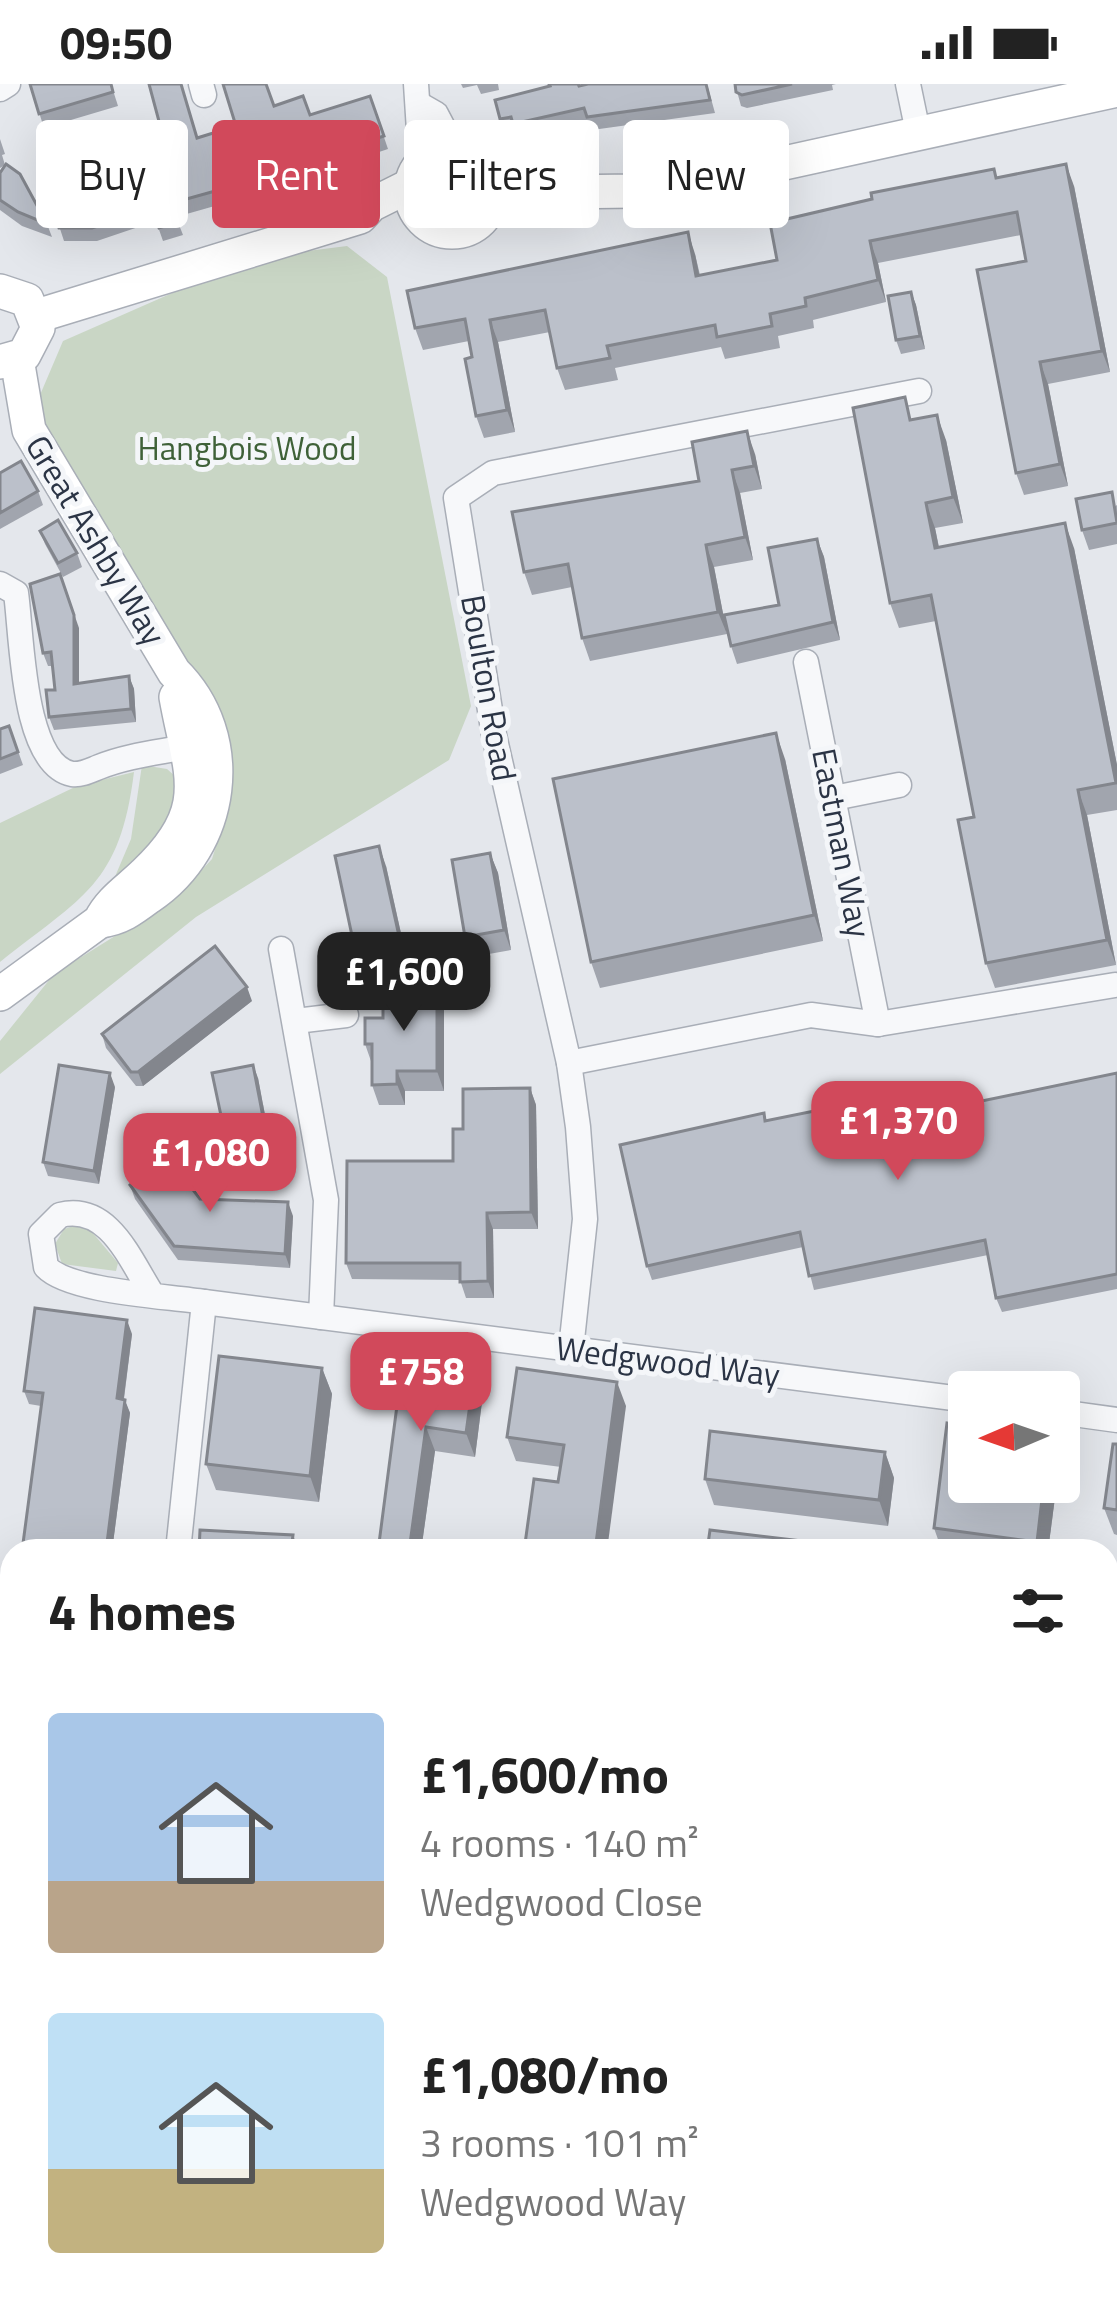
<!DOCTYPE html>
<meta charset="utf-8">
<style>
:root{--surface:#fff;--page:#f6f6f6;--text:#222;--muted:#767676;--accent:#d1495b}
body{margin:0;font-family:"Titillium Web",sans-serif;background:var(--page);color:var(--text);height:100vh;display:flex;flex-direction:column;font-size:45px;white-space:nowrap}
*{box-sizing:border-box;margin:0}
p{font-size:39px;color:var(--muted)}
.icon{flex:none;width:66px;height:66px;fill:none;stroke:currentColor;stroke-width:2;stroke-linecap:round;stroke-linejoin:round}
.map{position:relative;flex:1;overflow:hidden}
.side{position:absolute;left:0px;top:1455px;width:1119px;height:771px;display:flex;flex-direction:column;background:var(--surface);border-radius:36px 36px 0 0;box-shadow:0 12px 48px #0002}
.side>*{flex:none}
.top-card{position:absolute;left:36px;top:36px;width:1047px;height:108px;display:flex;gap:24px}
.needle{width:78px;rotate:268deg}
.tools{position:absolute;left:948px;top:1287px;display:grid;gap:24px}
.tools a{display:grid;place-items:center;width:132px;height:132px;border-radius:12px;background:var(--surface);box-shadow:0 12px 48px #0002;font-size:60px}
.price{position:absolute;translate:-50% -102px;padding:0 27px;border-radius:24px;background:var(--accent);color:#fff;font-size:39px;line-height:78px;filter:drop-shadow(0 3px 6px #0008)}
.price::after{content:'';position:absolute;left:50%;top:72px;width:36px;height:27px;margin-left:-18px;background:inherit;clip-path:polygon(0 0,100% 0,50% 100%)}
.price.active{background:#222;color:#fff}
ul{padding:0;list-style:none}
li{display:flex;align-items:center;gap:36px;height:300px;padding:0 48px}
li span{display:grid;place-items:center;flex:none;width:336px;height:240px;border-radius:12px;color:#555}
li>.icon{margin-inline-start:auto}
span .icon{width:144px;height:144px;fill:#fffc;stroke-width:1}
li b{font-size:51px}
h2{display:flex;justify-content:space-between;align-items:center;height:144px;padding:0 48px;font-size:51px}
.pill{padding:0 42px;border-radius:12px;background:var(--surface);box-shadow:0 12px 48px #0002;font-size:42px;line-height:108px}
.pill.active{background:var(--accent);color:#fff}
.status{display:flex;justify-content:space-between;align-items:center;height:84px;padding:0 60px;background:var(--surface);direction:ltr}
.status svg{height:33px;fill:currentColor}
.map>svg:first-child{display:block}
.green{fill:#c9d6c5}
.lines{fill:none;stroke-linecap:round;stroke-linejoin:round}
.street-casing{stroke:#a9aeb7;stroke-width:27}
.secondary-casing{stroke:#a9aeb7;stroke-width:36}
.street{stroke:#f7f8fa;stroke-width:24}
.secondary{stroke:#fff;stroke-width:33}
.wall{fill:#a1a5ae}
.shaded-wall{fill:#83868d}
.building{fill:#bbc0ca;stroke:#83868d;stroke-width:3}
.labels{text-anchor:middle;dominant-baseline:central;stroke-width:10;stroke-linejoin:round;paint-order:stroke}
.park-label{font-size:33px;fill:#3f6138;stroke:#f4f6f9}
.street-label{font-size:33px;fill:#2b3445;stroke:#f4f6f9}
</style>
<div class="status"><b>09:50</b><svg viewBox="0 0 49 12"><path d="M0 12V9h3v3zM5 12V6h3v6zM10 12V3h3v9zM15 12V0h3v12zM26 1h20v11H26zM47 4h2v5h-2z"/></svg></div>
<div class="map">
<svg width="1117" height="2225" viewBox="0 0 1117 2225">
<rect width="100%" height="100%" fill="#e4e7ec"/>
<g class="green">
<path d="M347,162L387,193L471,622L449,676L196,833L0,990V957L54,890L176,814L212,775L230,717L222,636L47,365L40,311L63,257L252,174Z"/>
<path d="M142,681L167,685L177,694L173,750L114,795L131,755Z"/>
<path d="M134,688C120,801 83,812 0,878V739L77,702Z"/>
<path d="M77,1141L92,1148L118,1179L116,1187L62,1180L55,1160L64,1145Z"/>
<path d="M1107,1728L1117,1729V2222H1101L1086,2214H1107Z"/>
<path d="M0,1749L12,1755V2214H346V2225H0Z"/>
</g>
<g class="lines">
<g class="street-casing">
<g id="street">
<path d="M201,0L204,11"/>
<path d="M416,0L421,78"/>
<path d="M908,0L918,48"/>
<path d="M0,5L8,0"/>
<path d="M422,22L436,30L455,66"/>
<path d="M0,500L16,509C22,551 22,680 72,690C82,691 89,687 99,683C131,670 166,668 200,660"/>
<path d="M806,578L878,940"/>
<path d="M834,714L899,701"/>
<path d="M281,865L326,1116L321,1233"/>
<path d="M296,937L346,931"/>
<path d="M569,979L811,931L878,940L1115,901"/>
<path d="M152,1210C130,1176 109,1119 60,1131L41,1150L46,1183C70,1208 167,1212 204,1218L969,1316"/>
<path d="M571,1265L585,1135L578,1043L569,979L494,651L456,414L493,389L919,307"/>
<path d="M1059,1328L1117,1336"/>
<path d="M178,1467L204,1218"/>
<path d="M567,2220L661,2221"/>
</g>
</g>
<g class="secondary-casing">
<g id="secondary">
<circle cx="452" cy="107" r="41"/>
<path d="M491,122L557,108L634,107L702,97L1117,6"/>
<path d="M0,207L27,216L38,244L24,271L0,278"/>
<path d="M37,232L360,133L371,121L411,101"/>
<path d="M17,275L29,346L174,588C240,653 225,762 149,813C133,825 120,835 100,837"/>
<path d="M0,910L100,837C110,816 129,805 145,789C213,725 190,691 176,613"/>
</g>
</g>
<use href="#street" class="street"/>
<use href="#secondary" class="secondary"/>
</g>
<g class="wall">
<path d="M30,0H111L118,22L44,44Z"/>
<path d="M461,0H498L499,6L481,10L477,1L463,4Z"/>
<path d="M588,0H707L715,29L592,46L588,37L518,53L515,46L505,49L500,35L550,2H580Z"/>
<path d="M735,0H836L832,1L833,6L747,24L741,22Z"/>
<path d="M370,12L388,65L370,71L368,65L272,99L274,105L176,133L183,151L163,157L156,137L97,157H64L47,105L68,112L90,110L171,82L198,54L236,42L274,22L310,31Z"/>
<path d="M0,55L5,70L2,71L5,81L0,84Z"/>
<path d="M0,89L47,140L52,153L22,142L0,126Z"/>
<path d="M997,94L1074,102L1110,288L1048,300L1068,402L1024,411L1016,389L1026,177L1021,151L878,179L886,218L813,236L814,244L778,252L780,264L725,275L721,263L615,284L618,296L565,306L557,284L550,248L498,258L515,348L484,354L476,332L472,273L469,257L423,266L415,244L695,170L700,191L777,176Z"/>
<path d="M911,208L916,221L925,265L901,270L896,256Z"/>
<path d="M914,336L946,356L963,439L935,444L939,463L1074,464L1117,681V726L1087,731L1116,881L995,904L986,879L974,733L936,537L899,544L890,519Z"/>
<path d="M755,370L762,405L740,409L753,476L714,483L727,550L590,577L582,554L572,503L532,511L524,488Z"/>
<path d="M0,389L38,407L43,421L0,445Z"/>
<path d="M1117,421V460L1089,466L1082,446Z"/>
<path d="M40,447L77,469L82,483L63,493L45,460Z"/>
<path d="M817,455L824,473L840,556L737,580L731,562L779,521Z"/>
<path d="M79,544V599L129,592L134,605L136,638L54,646L49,633L55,606L52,582H48L43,569Z"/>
<path d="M9,642L23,681L0,690V645Z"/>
<path d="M785,675L823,857L600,904L591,878Z"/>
<path d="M490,769L498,789L511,866L472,873L465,853Z"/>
<path d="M386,782L406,872L362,882L354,861Z"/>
<path d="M252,917L143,1002H136L106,964L102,950Z"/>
<path d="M444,924V1007H405V1021H379L372,1001V980L365,960L383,934Z"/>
<path d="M1117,989V1205L1002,1228L996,1214L988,1171L814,1206L803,1163L652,1196L647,1182L764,1029L767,1037L943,1001L950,1023Z"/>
<path d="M258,994L268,1047L228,1055L223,1041Z"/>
<path d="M115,1003L99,1100L48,1092L43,1078Z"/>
<path d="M530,1004L536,1021L538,1145H493L494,1214H466L460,1196L352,1195L346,1179L453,1077L463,1045Z"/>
<path d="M130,1101L293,1132L290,1184L178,1176L135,1115Z"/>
<path d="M132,1250L124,1315L130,1329L112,1467H22L41,1322L29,1320L24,1307Z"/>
<path d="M404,1268L484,1302L475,1373L435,1367L421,1467Z"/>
<path d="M322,1284L332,1310L319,1418L216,1406L206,1380Z"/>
<path d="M626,1322L558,1398L561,1383L516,1377L507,1353Z"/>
<path d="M1117,1360V1451L1114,1450L1104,1424Z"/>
<path d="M885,1368L894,1394L888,1442L714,1421L705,1395Z"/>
<path d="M969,1398H1057L1048,1467H942L934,1444Z"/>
<path d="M1107,1495L1117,1497V1616L1107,1614Z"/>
<path d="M12,1544V1739L0,1738V1636Z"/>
<path d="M1107,1628L1117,1629V1694L1107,1692Z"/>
<path d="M862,2214L1084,2221L1085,2225H865Z"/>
</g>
<g class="shaded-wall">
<path d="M1066,80L1074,102L1110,288L1102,267Z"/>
<path d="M688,148L695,170L704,214L696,192Z"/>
<path d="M870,157L878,179L886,218L878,196Z"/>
<path d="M911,208L916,221L925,265L920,252Z"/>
<path d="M490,236L498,258L515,348L507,326Z"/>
<path d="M1040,278L1048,300L1068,402L1060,380Z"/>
<path d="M937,331L946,356L963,439L953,413Z"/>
<path d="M747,347L755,370L762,405L754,382Z"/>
<path d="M732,386L740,409L753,476L745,453Z"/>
<path d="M926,419L935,444L944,490L935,464Z"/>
<path d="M1065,439L1074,464L1117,681V701Z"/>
<path d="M817,455L824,473L840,556L833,538Z"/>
<path d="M706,461L714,483L727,550L718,528Z"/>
<path d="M60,490L79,544V613L74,600Z"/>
<path d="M129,592L134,605L136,638L131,625Z"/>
<path d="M776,649L785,675L823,857L814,831Z"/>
<path d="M1078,706L1087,731L1116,881L1107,856Z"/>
<path d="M379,762L386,782L406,872L399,852Z"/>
<path d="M490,769L498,789L511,866L504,846Z"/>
<path d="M247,903L252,917L143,1002L138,988Z"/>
<path d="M437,904L444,924V1007L437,987Z"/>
<path d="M253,981L258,994L268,1047L263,1033Z"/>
<path d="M397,987L405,1007V1021L397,1000Z"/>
<path d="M110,989L115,1003L99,1100L94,1087Z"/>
<path d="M530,1004L536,1021L538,1145L531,1128Z"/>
<path d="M288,1118L293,1132L290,1184L285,1170Z"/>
<path d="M487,1129L493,1145L494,1214L488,1197Z"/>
<path d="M127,1236L132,1250L122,1328L117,1314Z"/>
<path d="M476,1278L484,1302L475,1373L466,1349Z"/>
<path d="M322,1284L332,1310L319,1418L310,1392Z"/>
<path d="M617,1298L626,1322L607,1467H595Z"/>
<path d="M125,1316L130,1329L112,1467H106Z"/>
<path d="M426,1343L435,1367L421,1467H409Z"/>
<path d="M885,1368L894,1394L888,1442L879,1416Z"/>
<path d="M1044,1398H1057L1048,1467H1040L1037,1458Z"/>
<path d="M293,1451L299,1467H291Z"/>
<rect x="760" y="2214" width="5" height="11"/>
<rect x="820" y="2214" width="5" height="11"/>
</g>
<g class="building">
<path d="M30,0H111L113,8L39,30Z"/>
<path d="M149,0H181L197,54L236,42L223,0H266L274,22L303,12L310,31L370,12L384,52L365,58L363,51L267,85L269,92L172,119L178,138L159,144L152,124L92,144H59L47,105L68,112L90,110L95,96L130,85L133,94L171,82Z"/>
<path d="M549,0H578L579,2L588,0H706L710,16L587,33L584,24L513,40L511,33L500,35L495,16L550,2Z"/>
<path d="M735,0H792L742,11L736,8Z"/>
<path d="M6,80L20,90L47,140L18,128L0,116V89Z"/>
<path d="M1066,80L1102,267L1040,278L1060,380L1016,389L977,186L1026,177L1017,128L870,157L878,196L805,214L806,222L770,230L772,242L717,253L715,241L607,262L610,274L557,284L545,226L490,236L507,326L476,332L465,275L472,273L465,235L415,244L407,207L688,148L696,192L777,176L770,139L872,115L871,109L994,85L996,94Z"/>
<path d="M911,208L920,252L896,256L888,212Z"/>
<path d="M905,313L910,336L937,331L953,413L926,419L935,464L1065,439L1116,699L1078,706L1107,856L986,879L958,736L974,733L931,511L890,519L853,324Z"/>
<path d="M747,347L754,382L732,386L745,453L706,461L718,528L582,554L568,480L524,488L512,428L699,397L692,358Z"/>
<path d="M21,377L38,407L0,429V389Z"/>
<path d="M1112,408L1117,439L1082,446L1076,415Z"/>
<path d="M58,436L77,469L58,479L40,447Z"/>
<path d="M817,455L833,538L731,562L724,531L779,521L768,464Z"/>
<path d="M60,490L74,531V600L129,592L131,625L49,633L46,606H55L51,568L43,569L30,500Z"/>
<path d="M9,642L18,668L0,675V645Z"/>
<path d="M776,649L814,831L591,878L553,695Z"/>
<path d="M379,762L399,852L354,861L335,772Z"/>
<path d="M490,769L504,846L465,853L452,776Z"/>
<path d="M215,862L247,903L138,988H131L102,950Z"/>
<path d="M383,904H437V987H397V1000L372,1001V960H365V934H383Z"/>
<path d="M59,981L110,989L94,1087L43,1078Z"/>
<path d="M253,981L263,1033L223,1041L212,989Z"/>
<path d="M1117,989V1190L996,1214L985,1156L809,1192L800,1148L647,1182L620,1061L764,1029L765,1037L943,1001L948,1024Z"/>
<path d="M530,1004L531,1128L487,1129L488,1197L460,1198V1179H346L347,1077H453V1045H463V1005Z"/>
<path d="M166,1070L200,1115L288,1118L285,1170L174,1162L130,1101Z"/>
<path d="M35,1224L127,1236L117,1314L125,1316L106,1467H22L43,1309L24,1307Z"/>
<path d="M404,1268L476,1278L466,1349L426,1343L409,1467H378Z"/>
<path d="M219,1272L322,1284L310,1392L206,1380Z"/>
<path d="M517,1284L617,1298L595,1467H524L534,1395L558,1398L564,1361L507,1353Z"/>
<path d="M947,1339L969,1342V1398H1044L1037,1458L934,1444Z"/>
<path d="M710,1347L885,1368L879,1416L705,1395Z"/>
<path d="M1113,1360H1117V1426L1104,1424Z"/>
<path d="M200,1446L293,1451L291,1467H199Z"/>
<path d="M710,1446L828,1460L827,1467H707Z"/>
<path d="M1107,1495L1117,1497V1591L1107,1589Z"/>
<path d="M12,1544V1726L0,1725V1636Z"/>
<path d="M1107,1628L1117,1629V1677H1111L1113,1668L1107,1667Z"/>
<rect x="737" y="2214" width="23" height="11"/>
<rect x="798" y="2214" width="22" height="11"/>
<path d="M862,2214H1034V2217V2214H1059V2225H1010V2219L862,2216Z"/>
<rect x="352" y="2217" width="25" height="8"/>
<rect x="1060" y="2221" width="24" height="4"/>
<path d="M536,2223V2225H411Z"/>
</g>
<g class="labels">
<g class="park-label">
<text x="247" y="364">Hangbois Wood</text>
</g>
<g class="street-label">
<text transform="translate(96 456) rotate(59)">Great Ashby Way</text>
<text transform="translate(489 604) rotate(80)">Boulton Road</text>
<text transform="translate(842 759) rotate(79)">Eastman Way</text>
<text transform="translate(668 1277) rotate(7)">Wedgwood Way</text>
</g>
</g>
</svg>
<div class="tools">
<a><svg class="needle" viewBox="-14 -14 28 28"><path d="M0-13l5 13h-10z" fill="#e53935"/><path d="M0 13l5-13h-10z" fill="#767676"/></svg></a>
</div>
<b class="price active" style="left:404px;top:950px">£1,600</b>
<b class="price" style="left:898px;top:1099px">£1,370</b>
<b class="price" style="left:210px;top:1131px">£1,080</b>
<b class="price" style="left:421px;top:1350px">£758</b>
<div class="top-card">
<a class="pill">Buy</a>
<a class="pill active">Rent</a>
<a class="pill">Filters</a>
<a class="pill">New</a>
</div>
<section class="side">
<h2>4 homes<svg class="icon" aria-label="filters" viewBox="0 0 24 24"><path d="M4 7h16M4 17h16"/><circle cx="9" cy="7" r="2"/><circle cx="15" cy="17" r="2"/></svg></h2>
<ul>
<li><span style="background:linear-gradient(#a9c7e8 70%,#b9a48a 0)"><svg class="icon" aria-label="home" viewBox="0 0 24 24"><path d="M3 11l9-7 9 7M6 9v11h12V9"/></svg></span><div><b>£1,600/mo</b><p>4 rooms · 140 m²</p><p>Wedgwood Close</p></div></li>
<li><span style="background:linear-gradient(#bfe0f5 65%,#c2b280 0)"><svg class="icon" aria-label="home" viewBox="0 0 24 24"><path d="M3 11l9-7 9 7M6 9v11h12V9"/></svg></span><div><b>£1,080/mo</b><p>3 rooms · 101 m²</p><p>Wedgwood Way</p></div></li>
</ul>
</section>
</div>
